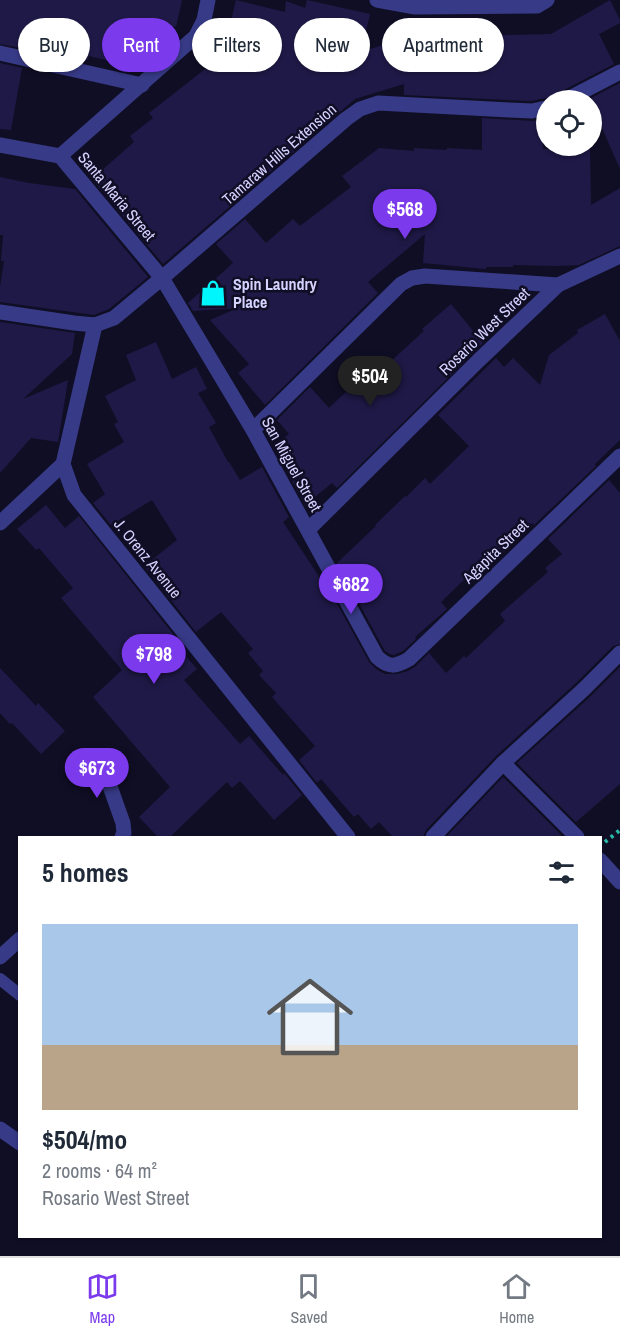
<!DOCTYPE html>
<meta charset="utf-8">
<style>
:root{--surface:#fff;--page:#f2f2f3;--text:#1f2937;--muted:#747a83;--line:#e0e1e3;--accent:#7c3aed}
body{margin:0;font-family:"Archivo Narrow",sans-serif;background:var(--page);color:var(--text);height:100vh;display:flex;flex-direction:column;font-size:22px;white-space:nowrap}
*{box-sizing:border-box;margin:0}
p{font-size:20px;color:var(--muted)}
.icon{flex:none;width:33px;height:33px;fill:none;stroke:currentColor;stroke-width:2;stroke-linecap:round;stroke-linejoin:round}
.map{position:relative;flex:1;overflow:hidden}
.panel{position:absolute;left:18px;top:836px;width:584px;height:402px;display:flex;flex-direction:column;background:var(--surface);border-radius:0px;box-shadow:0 2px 4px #0004}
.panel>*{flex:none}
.top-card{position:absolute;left:18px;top:18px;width:585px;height:54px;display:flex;gap:12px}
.buttons{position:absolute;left:536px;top:90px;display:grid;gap:12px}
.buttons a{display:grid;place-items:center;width:66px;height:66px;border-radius:50%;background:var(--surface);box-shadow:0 2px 4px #0004;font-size:30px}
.price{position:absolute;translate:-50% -51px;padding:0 14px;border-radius:21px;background:var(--accent);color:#fff;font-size:20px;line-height:39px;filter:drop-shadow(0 2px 3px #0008)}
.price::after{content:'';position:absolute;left:50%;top:36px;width:18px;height:14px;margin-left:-9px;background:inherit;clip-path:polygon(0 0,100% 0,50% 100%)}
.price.active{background:#222;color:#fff}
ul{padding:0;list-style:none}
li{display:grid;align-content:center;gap:12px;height:318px;padding:0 24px}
li span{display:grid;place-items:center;height:186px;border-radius:0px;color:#555}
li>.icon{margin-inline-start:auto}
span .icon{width:108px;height:108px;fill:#fffc;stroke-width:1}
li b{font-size:26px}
h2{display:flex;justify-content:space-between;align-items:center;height:72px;padding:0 24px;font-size:26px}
.chip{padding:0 21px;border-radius:27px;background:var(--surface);box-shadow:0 2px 4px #0004;font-size:21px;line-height:54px}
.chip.active{background:var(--accent);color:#fff}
.tab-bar{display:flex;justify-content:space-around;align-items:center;height:84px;border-top:2px solid var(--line);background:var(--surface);font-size:16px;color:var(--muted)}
.tab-bar a{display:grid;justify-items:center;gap:3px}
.tab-bar .active{color:var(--accent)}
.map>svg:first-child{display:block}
.building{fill:#1f1947}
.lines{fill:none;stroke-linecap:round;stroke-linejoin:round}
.path{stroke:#2abaa7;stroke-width:4;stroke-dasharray:3 4.5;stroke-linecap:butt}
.service{stroke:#373a86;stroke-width:12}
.minor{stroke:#373a86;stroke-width:15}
.tertiary{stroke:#373a86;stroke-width:15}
.labels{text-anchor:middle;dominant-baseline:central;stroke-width:5;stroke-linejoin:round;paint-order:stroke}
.street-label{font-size:16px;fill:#d4d2ff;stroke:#100e25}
.poi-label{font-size:16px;font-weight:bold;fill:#d4d2ff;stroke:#100e25;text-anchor:start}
</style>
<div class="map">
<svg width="620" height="1256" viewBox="0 0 620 1256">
<rect width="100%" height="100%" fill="#100e25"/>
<g class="building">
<path d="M0,0H182L176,27L151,21L140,68L89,56L88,60L60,53L59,54L26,47V49L0,44Z"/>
<path d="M236,0L285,12L286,1L305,8L307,0L370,14L361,52L392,42L426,41V38L473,36L551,34L610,0L620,20V23L599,34L614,64L562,91L558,95L551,96V100L545,98L531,101L404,95V84L355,99L163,264L92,179L134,142L130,136L153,118L149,113L218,59L220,41L226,42Z"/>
<path d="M0,63L22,68L11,130L0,129Z"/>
<path d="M620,83V169L591,103V100L589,99Z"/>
<path d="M482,118L532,121L543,119V149H590L591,205L620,188V246L579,265L556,266L513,265V267H486V269L423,263L425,234L368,282L378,293L265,405L238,373L249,364L210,320L238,308L193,311L188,303L233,263L216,244L245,219L266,243L293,219L300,226L351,187L342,176L379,148L414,151V148L447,150V148L482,150Z"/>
<path d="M0,177L29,183L75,189L148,277L109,309L94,315L0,302V287L4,261H1L3,235H0Z"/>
<path d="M451,304L483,343L337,488L332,483L305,505L279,457L280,456L273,446L289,434L277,420L310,387L329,408L371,368L377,374L424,331L422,329Z"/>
<path d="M605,314L620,341V440L595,464L596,466L534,525L532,523L503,553L497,548L441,602L447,609L415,637L416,639L403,651L394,655L390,654L385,651L337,563L376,526L375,525L405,496L406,497L425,478L430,484L469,446L438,415L496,358L504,367L513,358L540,385L549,355L578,333L577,330Z"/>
<path d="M0,322L75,333L72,354L23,399L68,380L58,442L31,438L0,473Z"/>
<path d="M156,342L172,379L196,367L207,389L198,393L216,423L209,427L228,462H229L240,480L262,467L289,517L283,522L320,578L322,576L369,662L376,669L385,674H397L408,671L416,666L429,653L446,673L464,656L466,658L505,621L500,614L548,572L545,568L562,554L548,539L609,480L620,493V644L613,646L577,682L496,756L426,830L423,837H393L379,822L371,829L358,814L354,817L321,779L317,783L299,760L315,746L272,697L276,693L259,675L263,671L248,653L253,649L221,612L196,632L144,566L177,540L152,500L111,525L93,503L105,494L87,464L124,442L114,424L118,422L105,396L136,380L126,355Z"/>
<path d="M46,505L65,528L79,516L181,644L178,647L197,669L184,680L240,744L249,736L283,775L284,773L302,795L274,820L240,781L232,788L227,782L170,837H158L139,817L170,787L93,697L122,670L61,598L73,588L39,548L36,550L17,529Z"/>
<path d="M620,667V784L576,822L517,763L591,696Z"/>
<path d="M0,668L36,706L38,703L65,731L41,754L12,723L10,724L0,713Z"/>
<path d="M503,777L561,835L559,837H446Z"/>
</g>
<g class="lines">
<path class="path" d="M605,842L620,830"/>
<path class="service" d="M0,979L20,995"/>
<g class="minor">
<path d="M377,0L415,7L537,6L547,0"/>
<path d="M0,53L142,85"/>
<path d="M0,145L60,156L162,278L253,430L377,657C389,668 395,667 409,659L620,456"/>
<path d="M60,156L196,36L204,20L208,0"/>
<path d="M95,325L63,464L74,495L348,837"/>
<path d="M253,430L401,284L412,278L425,276L558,285L620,256"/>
<path d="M0,523L63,464"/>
<path d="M308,530L479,360L558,285"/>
<path d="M101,761L123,823L124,833L122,837"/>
<path d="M503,763L584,689L620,653"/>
<path d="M433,837L503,763L577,837"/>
<path d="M600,860L620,882"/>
<path d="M0,957L20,939"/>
<path d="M0,1129L20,1143"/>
</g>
<g class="tertiary">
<path d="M566,100L620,72"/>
<path d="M0,312L74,323L95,325L114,318L162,278L346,119L360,109L378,103L509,110L532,111L546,108"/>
</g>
</g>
<defs>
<g id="shop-bare" transform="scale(2.07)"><path d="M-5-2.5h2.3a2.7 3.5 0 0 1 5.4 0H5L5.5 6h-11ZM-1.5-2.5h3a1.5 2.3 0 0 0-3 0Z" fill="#00f6fd" stroke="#100e25" stroke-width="2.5" paint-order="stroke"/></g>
</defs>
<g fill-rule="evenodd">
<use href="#shop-bare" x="213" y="293"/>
</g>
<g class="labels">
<g class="street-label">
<text transform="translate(279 154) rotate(-41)">Tamaraw Hills Extension</text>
<text transform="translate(117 196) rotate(50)">Santa Maria Street</text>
<text transform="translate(484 331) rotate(-44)">Rosario West Street</text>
<text transform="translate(292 464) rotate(61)">San Miguel Street</text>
<text transform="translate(495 551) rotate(-44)">Agapita Street</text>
<text transform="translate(148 558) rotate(51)">J. Orenz Avenue</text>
</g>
<g class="poi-label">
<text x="233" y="284">Spin Laundry<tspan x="233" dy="18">Place</tspan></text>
</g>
</g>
</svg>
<div class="buttons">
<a><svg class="icon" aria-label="locate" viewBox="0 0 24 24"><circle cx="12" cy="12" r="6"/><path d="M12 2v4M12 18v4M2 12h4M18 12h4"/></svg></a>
</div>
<b class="price" style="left:405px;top:240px">$568</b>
<b class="price active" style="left:370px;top:407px">$504</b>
<b class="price" style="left:351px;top:615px">$682</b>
<b class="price" style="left:154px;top:685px">$798</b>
<b class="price" style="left:97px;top:799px">$673</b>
<div class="top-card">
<a class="chip">Buy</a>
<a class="chip active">Rent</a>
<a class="chip">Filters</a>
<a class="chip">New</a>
<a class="chip">Apartment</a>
</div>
<section class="panel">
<h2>5 homes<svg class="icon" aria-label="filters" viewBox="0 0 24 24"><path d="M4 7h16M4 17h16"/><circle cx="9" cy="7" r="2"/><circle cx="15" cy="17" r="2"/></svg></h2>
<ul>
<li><span style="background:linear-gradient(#a9c7e8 65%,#b9a48a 0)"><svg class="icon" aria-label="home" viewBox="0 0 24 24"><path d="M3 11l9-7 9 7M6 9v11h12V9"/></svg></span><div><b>$504/mo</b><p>2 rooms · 64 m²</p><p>Rosario West Street</p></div></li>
</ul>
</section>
</div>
<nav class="tab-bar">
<a class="active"><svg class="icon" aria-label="map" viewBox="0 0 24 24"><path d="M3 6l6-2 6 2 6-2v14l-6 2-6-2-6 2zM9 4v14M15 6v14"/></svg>Map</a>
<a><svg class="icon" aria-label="saved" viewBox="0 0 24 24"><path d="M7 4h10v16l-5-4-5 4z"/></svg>Saved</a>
<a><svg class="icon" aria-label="home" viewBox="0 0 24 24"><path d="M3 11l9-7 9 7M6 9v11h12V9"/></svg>Home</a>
</nav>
